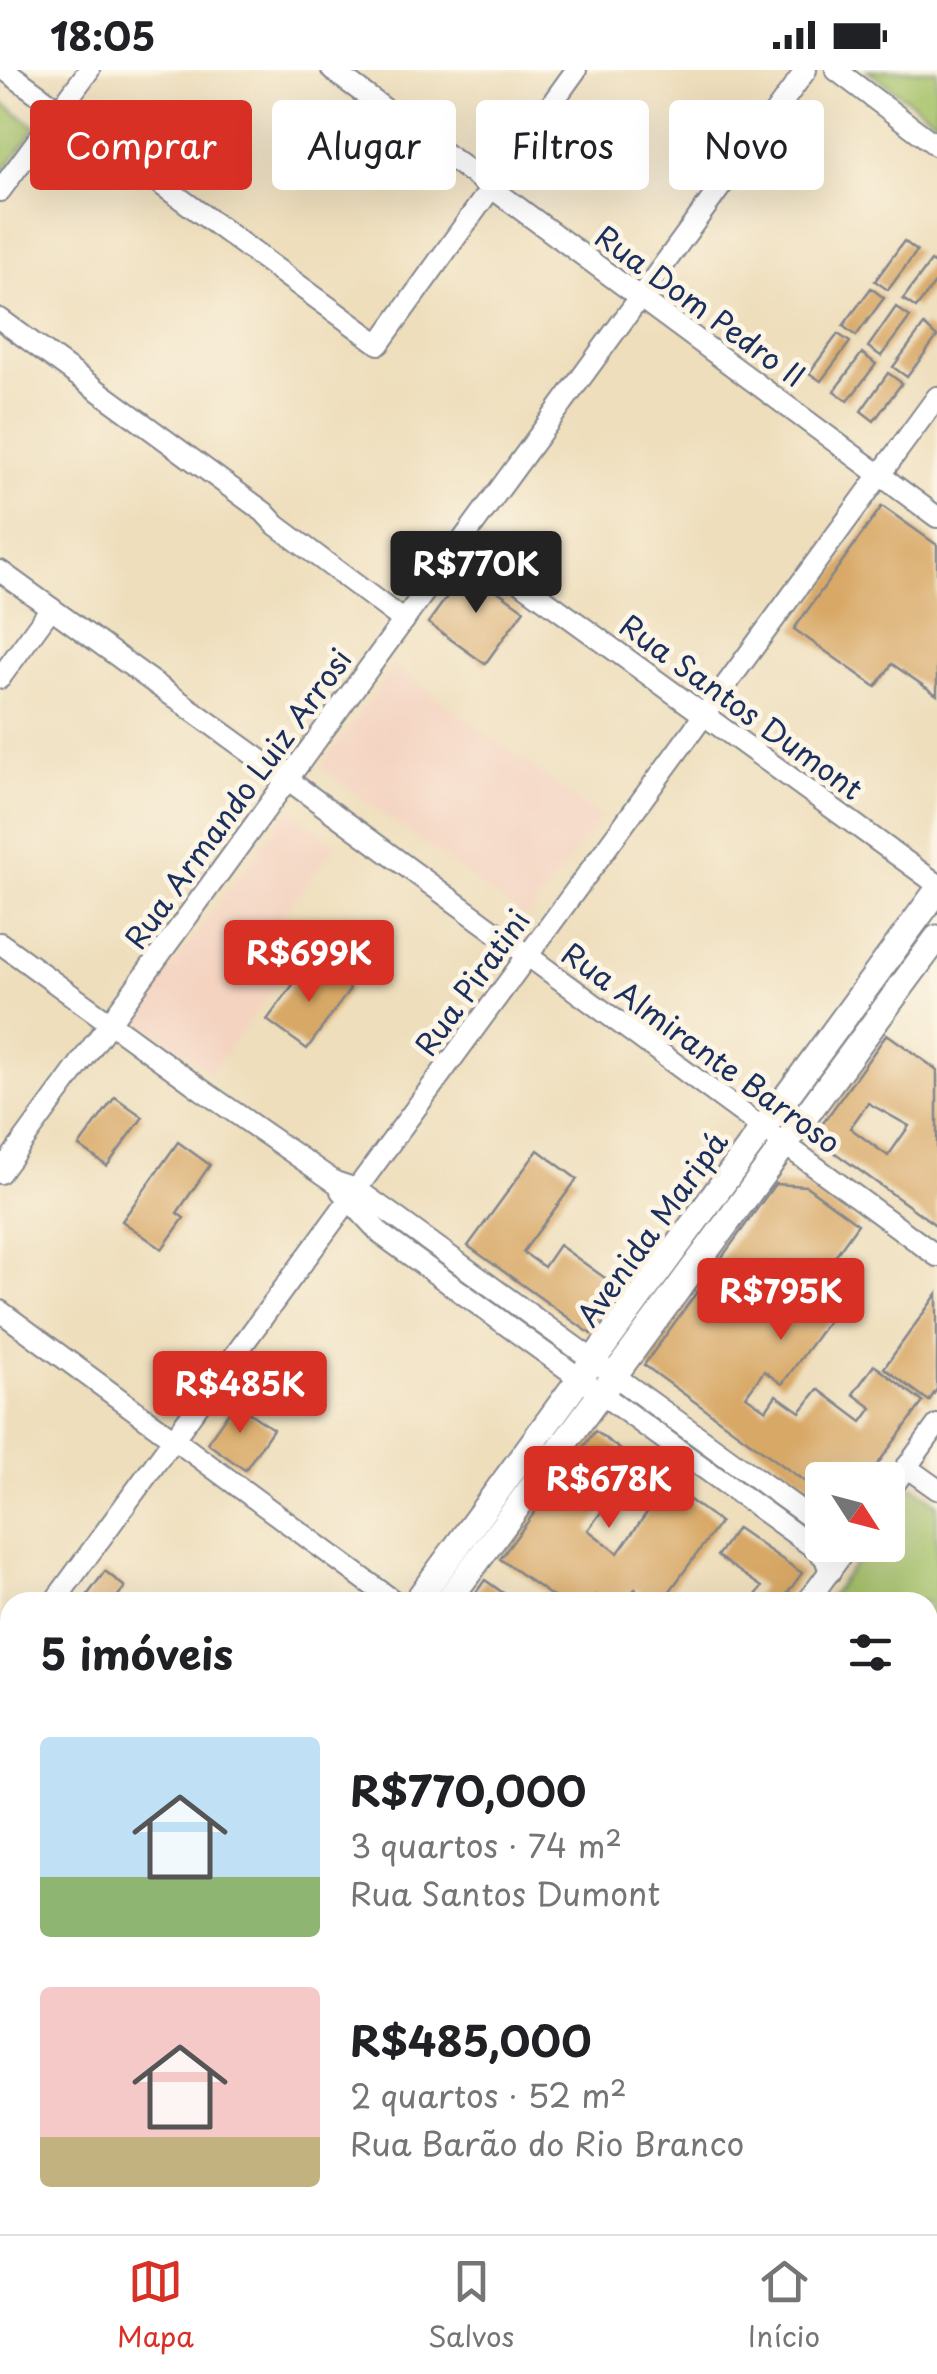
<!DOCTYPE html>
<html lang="pt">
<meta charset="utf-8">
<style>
:root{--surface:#fff;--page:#f6f6f6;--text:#202124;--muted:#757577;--line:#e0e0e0;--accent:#d93025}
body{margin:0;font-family:"Playpen Sans",sans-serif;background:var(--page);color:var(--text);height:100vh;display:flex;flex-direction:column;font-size:38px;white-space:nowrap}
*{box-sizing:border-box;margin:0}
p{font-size:32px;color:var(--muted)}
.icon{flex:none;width:55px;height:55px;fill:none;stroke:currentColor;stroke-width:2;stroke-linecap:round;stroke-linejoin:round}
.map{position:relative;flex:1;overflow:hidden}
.sheet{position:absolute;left:0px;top:1522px;width:938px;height:642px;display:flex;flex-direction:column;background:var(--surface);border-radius:30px 30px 0 0;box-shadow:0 10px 40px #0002}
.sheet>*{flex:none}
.hud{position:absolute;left:30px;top:30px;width:878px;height:90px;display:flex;gap:20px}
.needle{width:65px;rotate:126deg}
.fabs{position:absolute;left:805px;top:1392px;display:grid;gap:20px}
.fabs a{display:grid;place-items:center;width:100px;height:100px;border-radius:10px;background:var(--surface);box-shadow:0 10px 40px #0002;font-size:50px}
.price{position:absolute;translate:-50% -85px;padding:0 22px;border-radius:10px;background:var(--accent);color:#fff;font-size:32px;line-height:65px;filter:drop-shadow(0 2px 5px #0008)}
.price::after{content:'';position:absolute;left:50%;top:60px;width:30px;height:22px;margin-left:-15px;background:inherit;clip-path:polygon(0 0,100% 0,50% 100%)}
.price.on{background:#222;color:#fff}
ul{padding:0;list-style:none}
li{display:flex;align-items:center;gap:30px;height:250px;padding:0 40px}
li span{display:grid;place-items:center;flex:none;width:280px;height:200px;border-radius:10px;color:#555}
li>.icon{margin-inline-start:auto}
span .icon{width:120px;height:120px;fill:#fffc;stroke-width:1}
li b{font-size:42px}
h2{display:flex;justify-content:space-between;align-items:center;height:120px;padding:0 40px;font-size:42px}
.tag{padding:0 35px;border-radius:10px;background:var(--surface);box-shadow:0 10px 40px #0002;font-size:35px;line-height:90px}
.tag.on{background:var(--accent);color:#fff}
.status{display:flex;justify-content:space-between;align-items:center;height:70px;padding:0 50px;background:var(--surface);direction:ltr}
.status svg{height:28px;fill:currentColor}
.tabs{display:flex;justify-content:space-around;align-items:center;height:140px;border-top:2px solid var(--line);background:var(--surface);font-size:28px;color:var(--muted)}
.tabs a{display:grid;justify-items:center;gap:5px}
.tabs .on{color:var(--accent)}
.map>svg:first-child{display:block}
.built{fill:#f4d3c1}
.green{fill:#a5c269;stroke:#607864;stroke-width:2.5}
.building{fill:#d8a866;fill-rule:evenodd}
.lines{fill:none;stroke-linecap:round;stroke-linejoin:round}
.minor-casing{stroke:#84868d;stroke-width:24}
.major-casing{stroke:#84868d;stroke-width:29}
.minor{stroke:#fff;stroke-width:20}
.major{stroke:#fff;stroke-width:25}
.labels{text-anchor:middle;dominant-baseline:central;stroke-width:10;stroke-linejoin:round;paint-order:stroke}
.street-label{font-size:30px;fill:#1b2f5e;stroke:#fcf5e5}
</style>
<div class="status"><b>18:05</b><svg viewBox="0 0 49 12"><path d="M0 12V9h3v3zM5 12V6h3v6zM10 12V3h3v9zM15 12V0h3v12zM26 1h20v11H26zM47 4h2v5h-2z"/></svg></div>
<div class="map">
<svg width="937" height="2164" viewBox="0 0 937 2164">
<rect width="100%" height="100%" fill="#fcf5e5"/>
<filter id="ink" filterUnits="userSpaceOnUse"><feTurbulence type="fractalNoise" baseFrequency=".01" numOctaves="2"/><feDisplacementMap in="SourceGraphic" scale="20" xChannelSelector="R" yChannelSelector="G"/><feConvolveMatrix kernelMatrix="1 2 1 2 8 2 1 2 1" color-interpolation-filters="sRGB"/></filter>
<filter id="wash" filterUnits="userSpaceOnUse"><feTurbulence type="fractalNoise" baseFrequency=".0048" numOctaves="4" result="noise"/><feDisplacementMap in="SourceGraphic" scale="40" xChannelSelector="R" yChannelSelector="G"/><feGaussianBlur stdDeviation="2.25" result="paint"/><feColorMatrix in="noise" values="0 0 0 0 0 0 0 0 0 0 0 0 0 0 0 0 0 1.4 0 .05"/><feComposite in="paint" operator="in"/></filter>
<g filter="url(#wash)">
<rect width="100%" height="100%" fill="#eedebc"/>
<g class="built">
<path d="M394,596L601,748L527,849L320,697Z"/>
<path d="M289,739L336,774L276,854L305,876L211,1003L135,947Z"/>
<path d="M395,2155H689L683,2164H388Z"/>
</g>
<g class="green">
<path d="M867,0H937V51Z"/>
<path d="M0,31L36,57L0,107Z"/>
<path d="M912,1416L937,1434V1672L928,1664V1532H826L869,1475H888V1450Z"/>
</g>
<g id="blocks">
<g class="building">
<path d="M904,171L917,181L888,220L875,211Z"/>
<path d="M931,191L937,195V210L916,238L903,229Z"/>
<path d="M871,218L884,228L856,266L843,256Z"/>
<path d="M896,237L910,247L881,286L868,277Z"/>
<path d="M924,255L937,267L907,307L893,297Z"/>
<path d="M838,264L850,272L821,311L809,303Z"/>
<path d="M862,283L876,294L848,331L834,321Z"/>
<path d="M888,303L902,313L874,351L861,341Z"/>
<path d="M882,436L937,475V625L892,594L876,617L794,559Z"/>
<path d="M467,499L524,540L485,594L428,553Z"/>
<path d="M311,890L350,919L307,979L267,950Z"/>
<path d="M887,964L937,1000V1156L813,1067ZM868,1033L909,1056L888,1086L850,1058Z"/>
<path d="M115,1027L143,1047L107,1096L79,1076Z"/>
<path d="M178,1072L210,1095L177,1143L184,1148L162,1179L122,1151Z"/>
<path d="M538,1080L577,1109L523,1182L544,1197L559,1175L623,1221L591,1264L468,1176Z"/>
<path d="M775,1114L806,1116L858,1154L823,1203L849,1223L782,1314L764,1301L746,1326L766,1340L776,1325L800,1342L818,1319L862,1352L872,1338L853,1324L874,1295L923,1332L866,1410H822V1424L644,1295Z"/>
<path d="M937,1224V1319L929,1331L884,1298Z"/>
<path d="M235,1333L273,1359L245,1400L207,1373Z"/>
<path d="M595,1361L720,1452L662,1532H654L635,1519L624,1532H607L596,1525L590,1532H560L500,1489ZM621,1415L651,1437L618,1483L588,1460Z"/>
<path d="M737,1458L802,1503L781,1532H751L762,1517L717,1486Z"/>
<path d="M105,1501L125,1517L113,1532H85L83,1531Z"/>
<path d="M485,1510L516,1532H469Z"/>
<path d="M928,1709L937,1716V1738L928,1751Z"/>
<path d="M7,1814L10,1816V1887L0,1901V1824Z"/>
<path d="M928,1951L937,1958V2014L931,2009L928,2014Z"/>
<path d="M937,2074V2111L928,2104V2088Z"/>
<path d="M23,2155H83L76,2164H35Z"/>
<path d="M473,2155H515L508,2164H485Z"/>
<path d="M601,2155H679L672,2164H613Z"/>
<path d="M782,2155H835L828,2164H795Z"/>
<path d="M852,2155H884L896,2164H845Z"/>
</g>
</g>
</g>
<g filter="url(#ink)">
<use href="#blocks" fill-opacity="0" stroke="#84868d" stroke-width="2.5"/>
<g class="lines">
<g class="minor-casing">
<g id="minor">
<path d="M5,0L379,274L576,0"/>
<path d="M332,0L937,447"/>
<path d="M836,0L937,76"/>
<path d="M0,121L89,0"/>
<path d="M0,249L264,442L276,455L404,551"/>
<path d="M464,471L937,814"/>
<path d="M0,501L287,709L937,1186"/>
<path d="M0,608L51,538"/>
<path d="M0,873L202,1020L335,1112L356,1119L394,1146L822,1456"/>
<path d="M0,1103L806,0"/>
<path d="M341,1121L382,1165L817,1480L825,1488L830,1502"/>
<path d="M0,1241L395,1532"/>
<path d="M906,1397L937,1419"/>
<path d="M888,1423L937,1355"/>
<path d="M54,1532L937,327"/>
<path d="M807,1532L849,1475"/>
<path d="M0,1606L10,1593"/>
<path d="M928,1678L937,1685"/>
<path d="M928,1796L937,1783"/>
<path d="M928,1875L937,1862"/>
<path d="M928,1920L937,1927"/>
<path d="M744,2155L756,2164"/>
<path d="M346,2164L352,2155"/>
<path d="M717,2164L724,2155"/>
</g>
</g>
<g class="major-casing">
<g id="major">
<path d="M416,1532L937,821"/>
<path d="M447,1532L937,868"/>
<path d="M0,1973L10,1980"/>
<path d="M0,2011L10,2024"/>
<path d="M0,2102L10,2089"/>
<path d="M0,2143L10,2129"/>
<path d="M235,2155L247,2164"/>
</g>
</g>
<use href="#minor" class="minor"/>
<use href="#major" class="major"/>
</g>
</g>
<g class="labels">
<g class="street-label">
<text transform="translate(701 235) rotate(36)">Rua Dom Pedro II</text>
<text transform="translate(742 636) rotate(36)">Rua Santos Dumont</text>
<text transform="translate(237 728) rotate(-54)">Rua Armando Luiz Arrosi</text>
<text transform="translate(471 912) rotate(-54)">Rua Piratini</text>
<text transform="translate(702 977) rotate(36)">Rua Almirante Barroso</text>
<text transform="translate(651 1158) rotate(-54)">Avenida Maripá</text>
</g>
</g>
</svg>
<div class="fabs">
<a><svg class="needle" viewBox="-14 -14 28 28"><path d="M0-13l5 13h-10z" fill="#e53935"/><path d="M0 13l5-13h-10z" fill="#757577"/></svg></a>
</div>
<b class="price on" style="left:476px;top:546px">R$770K</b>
<b class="price" style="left:309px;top:935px">R$699K</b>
<b class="price" style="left:781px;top:1273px">R$795K</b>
<b class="price" style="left:240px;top:1366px">R$485K</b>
<b class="price" style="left:609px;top:1461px">R$678K</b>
<div class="hud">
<a class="tag on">Comprar</a>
<a class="tag">Alugar</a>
<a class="tag">Filtros</a>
<a class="tag">Novo</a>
</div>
<section class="sheet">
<h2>5 imóveis<svg class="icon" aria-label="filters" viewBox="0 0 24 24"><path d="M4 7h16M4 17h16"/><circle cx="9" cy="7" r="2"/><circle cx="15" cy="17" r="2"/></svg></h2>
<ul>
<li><span style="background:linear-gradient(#bfe0f5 70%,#8fb573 0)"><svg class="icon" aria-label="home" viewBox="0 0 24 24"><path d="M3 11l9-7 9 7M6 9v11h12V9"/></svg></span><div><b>R$770,000</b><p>3 quartos · 74 m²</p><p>Rua Santos Dumont</p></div></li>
<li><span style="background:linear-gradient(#f6c9c9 75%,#c2b280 0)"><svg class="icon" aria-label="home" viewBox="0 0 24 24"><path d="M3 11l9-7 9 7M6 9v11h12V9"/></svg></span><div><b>R$485,000</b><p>2 quartos · 52 m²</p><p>Rua Barão do Rio Branco</p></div></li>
</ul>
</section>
</div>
<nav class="tabs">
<a class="on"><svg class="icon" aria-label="map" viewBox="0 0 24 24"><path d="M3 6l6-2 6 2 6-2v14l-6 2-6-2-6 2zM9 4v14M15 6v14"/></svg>Mapa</a>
<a><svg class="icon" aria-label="saved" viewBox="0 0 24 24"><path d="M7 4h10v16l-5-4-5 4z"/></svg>Salvos</a>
<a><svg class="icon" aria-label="home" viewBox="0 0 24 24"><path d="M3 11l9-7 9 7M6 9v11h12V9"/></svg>Início</a>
</nav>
